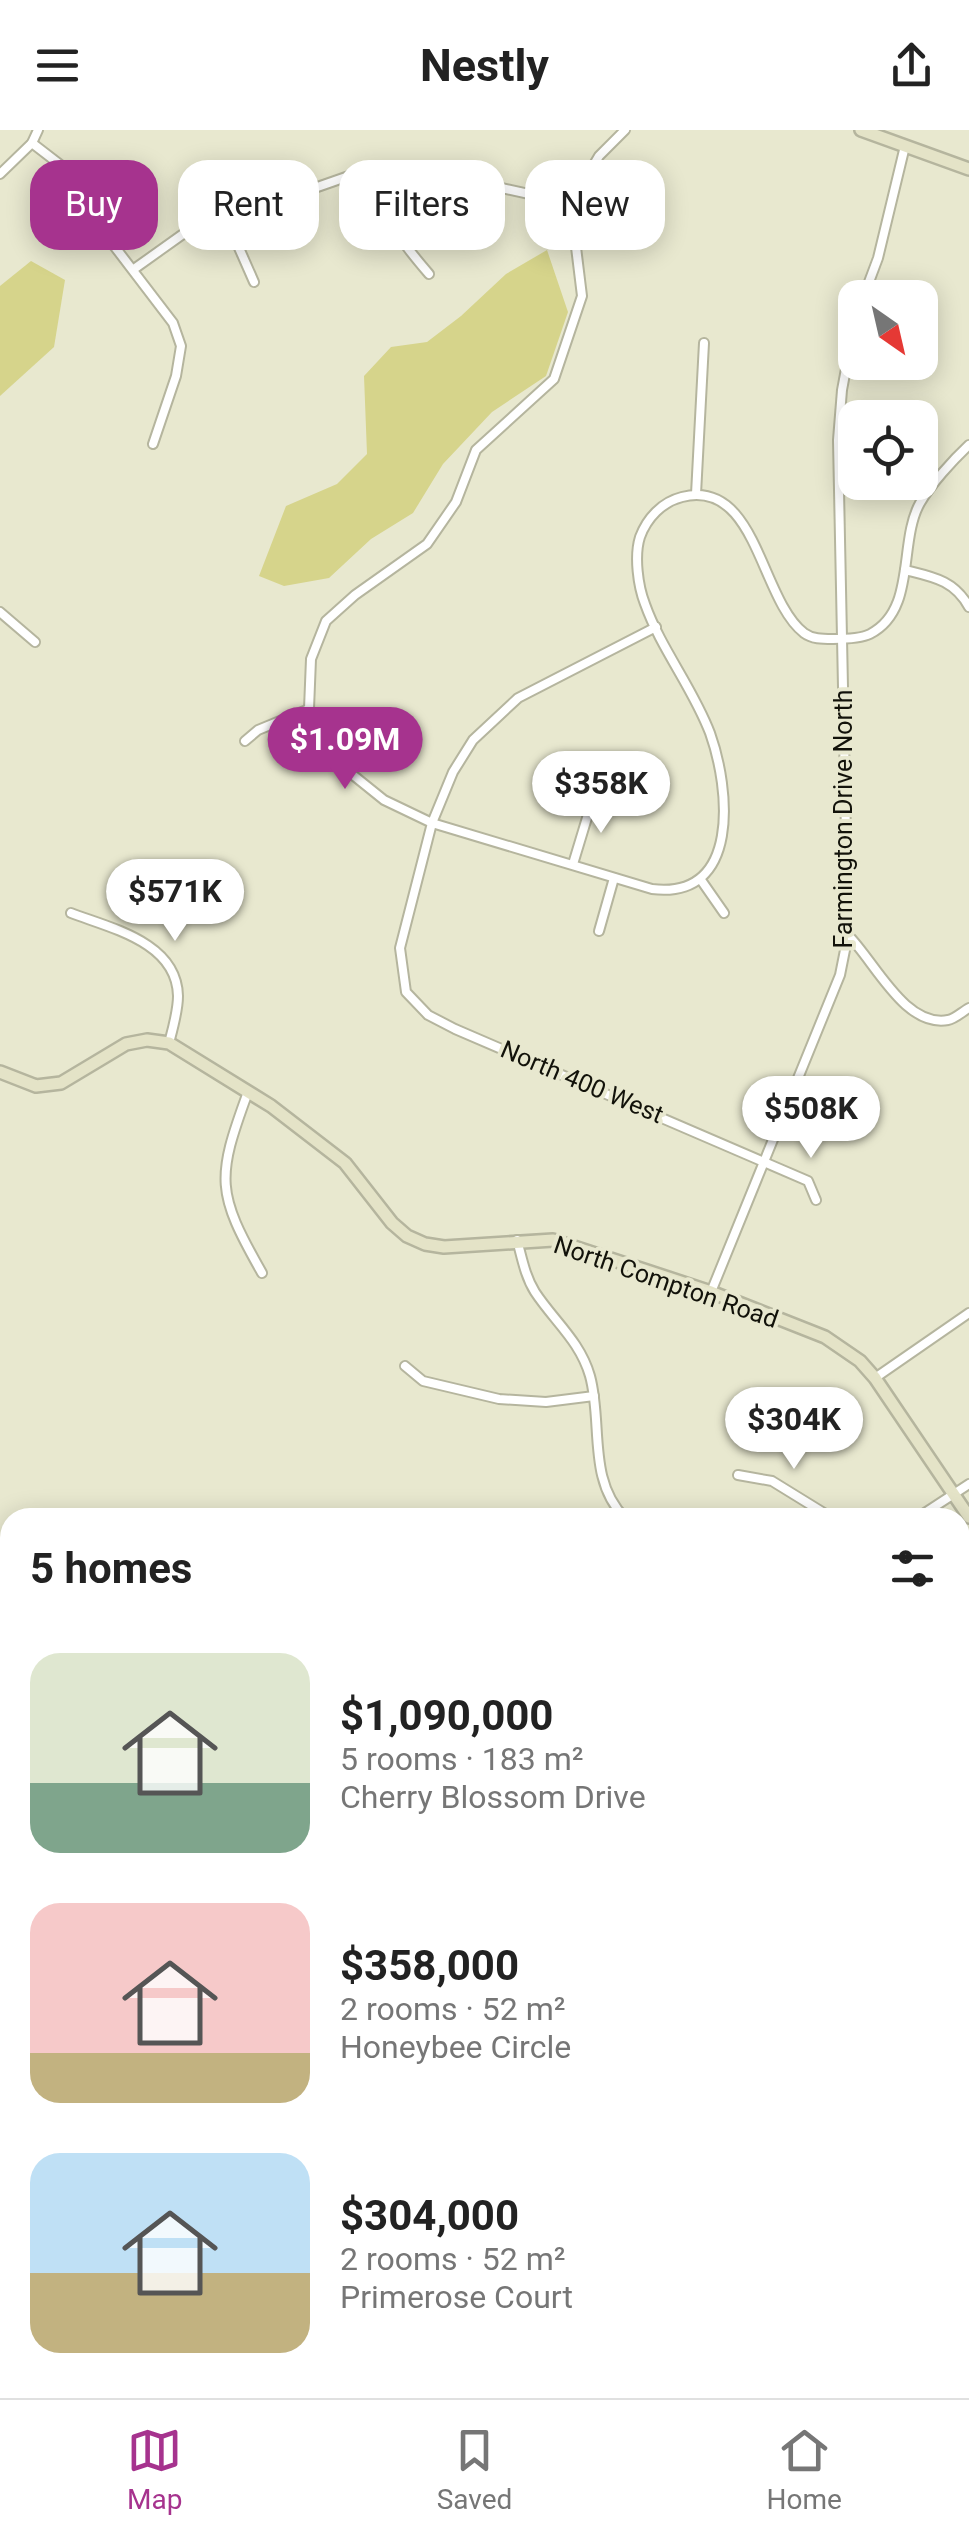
<!DOCTYPE html>
<meta charset="utf-8">
<style>
:root{--surface:#fff;--page:#f2f2f2;--text:#222;--muted:#767676;--line:#e0e0e0;--accent:#a6338e}
body{margin:0;font-family:Roboto,sans-serif;background:var(--page);color:var(--text);height:100vh;display:flex;flex-direction:column;font-size:38px;white-space:nowrap}
*{box-sizing:border-box;margin:0}
p{font-size:32px;color:var(--muted)}
.icon{flex:none;width:55px;height:55px;fill:none;stroke:currentColor;stroke-width:2;stroke-linecap:round;stroke-linejoin:round}
.map{position:relative;flex:1;overflow:hidden}
.sheet{position:absolute;left:0px;top:1378px;width:970px;height:892px;display:flex;flex-direction:column;background:var(--surface);border-radius:30px 30px 0 0;box-shadow:0 5px 25px #0003}
.sheet>*{flex:none}
.top-card{position:absolute;left:30px;top:30px;width:910px;height:90px;display:flex;gap:20px}
.needle{width:65px;rotate:146deg}
.controls{position:absolute;left:838px;top:150px;display:grid;gap:20px}
.controls a{display:grid;place-items:center;width:100px;height:100px;border-radius:20px;background:var(--surface);box-shadow:0 5px 25px #0003;font-size:50px}
.price{position:absolute;translate:-50% -85px;padding:0 22px;border-radius:35px;background:#fff;color:#222;font-size:32px;line-height:65px;filter:drop-shadow(0 2px 5px #0008)}
.price::after{content:'';position:absolute;left:50%;top:60px;width:30px;height:22px;margin-left:-15px;background:inherit;clip-path:polygon(0 0,100% 0,50% 100%)}
.price.current{background:var(--accent);color:#fff}
ul{padding:0;list-style:none}
li{display:flex;align-items:center;gap:30px;height:250px;padding:0 30px}
li span{display:grid;place-items:center;flex:none;width:280px;height:200px;border-radius:30px;color:#555}
li>.icon{margin-inline-start:auto}
span .icon{width:120px;height:120px;fill:#fffc;stroke-width:1}
li b{font-size:42px}
h2{display:flex;justify-content:space-between;align-items:center;height:120px;padding:0 30px;font-size:42px}
.chip{padding:0 35px;border-radius:30px;background:var(--surface);box-shadow:0 5px 25px #0003;font-size:35px;line-height:90px}
.chip.current{background:var(--accent);color:#fff}
header{display:flex;justify-content:space-between;align-items:center;height:130px;padding:0 30px;background:var(--surface);font-size:45px;font-weight:700}
.menu{display:flex;justify-content:space-around;align-items:center;height:140px;border-top:2px solid var(--line);background:var(--surface);font-size:28px;color:var(--muted)}
.menu a{display:grid;justify-items:center;gap:5px}
.menu .current{color:var(--accent)}
.map>svg:first-child{display:block}
.green{fill:#d6d48b}
.lines{fill:none;stroke-linecap:round;stroke-linejoin:round}
.stream{stroke:#a5a137;stroke-width:2.5}
.street-casing{stroke:#b5b59e;stroke-width:12}
.secondary-casing{stroke:#b5b59e;stroke-width:16}
.street{stroke:#fff;stroke-width:8}
.secondary{stroke:#e4e3c7;stroke-width:11}
.labels{text-anchor:middle;dominant-baseline:central;stroke-width:8;stroke-linejoin:round;paint-order:stroke}
.street-label{font-size:25px;fill:#12120a;stroke:#e8e8cf}
</style>
<header><svg class="icon" aria-label="menu" viewBox="0 0 24 24"><path d="M4 6h16M4 12h16M4 18h16"/></svg>Nestly<svg class="icon" aria-label="share" viewBox="0 0 24 24"><path d="M12 15V3M7 8l5-5 5 5M5 13v7h14v-7"/></svg></header>
<div class="map">
<svg width="969" height="2268" viewBox="0 0 969 2268">
<rect width="100%" height="100%" fill="#e8e8cf"/>
<g class="green">
<path d="M547,120L568,182L546,246L492,282L443,334L413,383L371,409L329,448L284,456L259,446L286,376L337,354L367,324L364,246L391,217L427,212L461,186L506,144Z"/>
<path d="M31,131L65,150L54,217L0,266V156Z"/>
<path d="M675,2260H817L809,2268H668Z"/>
</g>
<g class="lines">
<g class="stream">
<path d="M960,2071L963,2063L969,2058"/>
<path d="M0,2092L10,2087"/>
<path d="M759,2268L767,2260"/>
</g>
<g class="street-casing">
<g id="street">
<path d="M625,0L599,26L589,43L579,75L575,109L582,166L554,249L476,320L456,372L427,414L355,465L326,491L311,529L309,579L325,613L348,641L384,670L432,693L652,759C741,770 730,659 710,603C693,558 661,519 645,474C638,456 634,426 640,407C647,388 662,372 682,367C757,348 760,469 804,503C812,509 822,509 833,509C843,509 860,509 870,504C917,480 898,412 920,373C931,354 953,330 969,315"/>
<path d="M32,13L67,40L89,83L173,193L181,216L176,246L153,314"/>
<path d="M383,37C388,92 393,102 429,144"/>
<path d="M0,44L32,13L38,0"/>
<path d="M221,77L254,152"/>
<path d="M134,139L221,77L238,70L306,61L366,40L401,36L579,75"/>
<path d="M863,168L878,128L905,16"/>
<path d="M696,364L704,213"/>
<path d="M905,440C933,447 954,450 969,477"/>
<path d="M0,482L35,512"/>
<path d="M656,497L518,568L473,610L453,642L432,693L400,818L406,862L428,885L455,899L808,1051L816,1070"/>
<path d="M245,611L258,600L309,579"/>
<path d="M573,734L593,668"/>
<path d="M701,750L724,783"/>
<path d="M71,783C110,798 177,812 178,866C178,881 173,898 169,913"/>
<path d="M599,801L614,748"/>
<path d="M848,805C875,832 905,898 948,890C955,889 963,881 969,878"/>
<path d="M248,962C216,1049 216,1062 262,1143"/>
<path d="M517,1110C522,1128 525,1146 535,1162C554,1191 580,1211 590,1246C603,1293 587,1350 625,1388"/>
<path d="M711,1162L840,845L848,805L838,310L842,260L855,191"/>
<path d="M405,1236L423,1251L499,1269L546,1272L594,1266"/>
<path d="M875,1248L969,1183"/>
<path d="M738,1345L772,1351L832,1388"/>
<path d="M917,1388L969,1354"/>
<path d="M960,1682C968,1716 969,1749 960,1783"/>
<path d="M960,1902L969,1908"/>
</g>
</g>
<g class="secondary-casing">
<g id="secondary">
<path d="M861,0L969,39"/>
<path d="M0,942L36,956L61,953L126,914L147,910L169,913L271,976L345,1033L392,1093L407,1106L425,1114L444,1117L553,1110L711,1162L825,1207L860,1231L875,1248L969,1387"/>
</g>
</g>
<use href="#street" class="street"/>
<use href="#secondary" class="secondary"/>
</g>
<g class="labels">
<g class="street-label">
<text transform="translate(843 689) rotate(-90)">Farmington Drive North</text>
<text transform="translate(582 952) rotate(23)">North 400 West</text>
<text transform="translate(666 1152) rotate(19)">North Compton Road</text>
</g>
</g>
</svg>
<div class="controls">
<a><svg class="needle" viewBox="-14 -14 28 28"><path d="M0-13l5 13h-10z" fill="#e53935"/><path d="M0 13l5-13h-10z" fill="#767676"/></svg></a>
<a><svg class="icon" aria-label="locate" viewBox="0 0 24 24"><circle cx="12" cy="12" r="6"/><path d="M12 2v4M12 18v4M2 12h4M18 12h4"/></svg></a>
</div>
<b class="price current" style="left:345px;top:662px">$1.09M</b>
<b class="price" style="left:601px;top:706px">$358K</b>
<b class="price" style="left:175px;top:814px">$571K</b>
<b class="price" style="left:811px;top:1031px">$508K</b>
<b class="price" style="left:794px;top:1342px">$304K</b>
<div class="top-card">
<a class="chip current">Buy</a>
<a class="chip">Rent</a>
<a class="chip">Filters</a>
<a class="chip">New</a>
</div>
<section class="sheet">
<h2>5 homes<svg class="icon" aria-label="filters" viewBox="0 0 24 24"><path d="M4 7h16M4 17h16"/><circle cx="9" cy="7" r="2"/><circle cx="15" cy="17" r="2"/></svg></h2>
<ul>
<li><span style="background:linear-gradient(#dfe7d0 65%,#7fa58c 0)"><svg class="icon" aria-label="home" viewBox="0 0 24 24"><path d="M3 11l9-7 9 7M6 9v11h12V9"/></svg></span><div><b>$1,090,000</b><p>5 rooms · 183 m²</p><p>Cherry Blossom Drive</p></div></li>
<li><span style="background:linear-gradient(#f6c9c9 75%,#c2b280 0)"><svg class="icon" aria-label="home" viewBox="0 0 24 24"><path d="M3 11l9-7 9 7M6 9v11h12V9"/></svg></span><div><b>$358,000</b><p>2 rooms · 52 m²</p><p>Honeybee Circle</p></div></li>
<li><span style="background:linear-gradient(#bfe0f5 60%,#c2b280 0)"><svg class="icon" aria-label="home" viewBox="0 0 24 24"><path d="M3 11l9-7 9 7M6 9v11h12V9"/></svg></span><div><b>$304,000</b><p>2 rooms · 52 m²</p><p>Primerose Court</p></div></li>
</ul>
</section>
</div>
<nav class="menu">
<a class="current"><svg class="icon" aria-label="map" viewBox="0 0 24 24"><path d="M3 6l6-2 6 2 6-2v14l-6 2-6-2-6 2zM9 4v14M15 6v14"/></svg>Map</a>
<a><svg class="icon" aria-label="saved" viewBox="0 0 24 24"><path d="M7 4h10v16l-5-4-5 4z"/></svg>Saved</a>
<a><svg class="icon" aria-label="home" viewBox="0 0 24 24"><path d="M3 11l9-7 9 7M6 9v11h12V9"/></svg>Home</a>
</nav>
